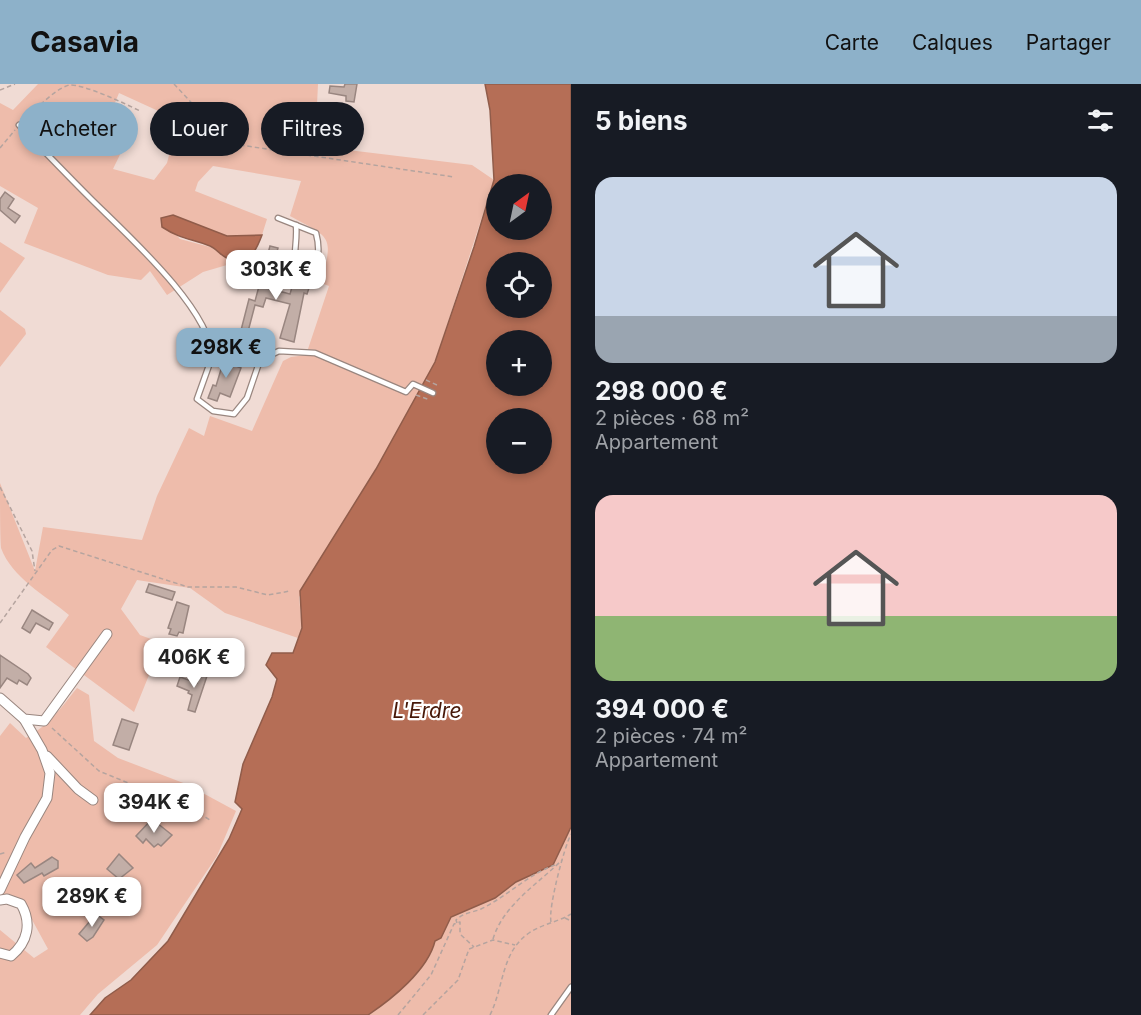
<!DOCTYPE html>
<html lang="fr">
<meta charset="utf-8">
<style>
:root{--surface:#171b24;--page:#242831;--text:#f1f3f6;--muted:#9ea1a6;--accent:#8db1c9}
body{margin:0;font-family:Inter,sans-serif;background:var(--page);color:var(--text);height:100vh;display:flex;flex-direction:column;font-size:22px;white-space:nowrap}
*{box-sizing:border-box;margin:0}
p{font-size:20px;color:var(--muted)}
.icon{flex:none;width:33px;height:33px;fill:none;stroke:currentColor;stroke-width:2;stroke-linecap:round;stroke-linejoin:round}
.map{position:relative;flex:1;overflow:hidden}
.drawer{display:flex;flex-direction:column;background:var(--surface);width:570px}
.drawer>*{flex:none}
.top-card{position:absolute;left:18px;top:18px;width:462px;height:54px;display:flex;gap:12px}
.needle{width:39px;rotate:33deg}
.tools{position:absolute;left:486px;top:90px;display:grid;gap:12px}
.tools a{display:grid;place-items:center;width:66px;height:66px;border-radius:50%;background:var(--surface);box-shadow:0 3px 9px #0003;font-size:30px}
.price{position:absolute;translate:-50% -51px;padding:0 14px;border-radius:12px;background:#fff;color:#222;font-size:20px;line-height:39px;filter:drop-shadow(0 2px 3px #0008)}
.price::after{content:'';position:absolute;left:50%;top:36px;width:18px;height:14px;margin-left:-9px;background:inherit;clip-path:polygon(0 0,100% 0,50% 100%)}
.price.active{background:var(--accent);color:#111}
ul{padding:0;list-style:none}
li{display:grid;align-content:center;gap:12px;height:318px;padding:0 24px}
li span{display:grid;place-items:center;height:186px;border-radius:18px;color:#555}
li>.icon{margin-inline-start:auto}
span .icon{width:108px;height:108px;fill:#fffc;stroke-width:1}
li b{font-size:26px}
h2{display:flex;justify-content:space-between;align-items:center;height:72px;padding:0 24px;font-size:26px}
.pill{padding:0 21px;border-radius:27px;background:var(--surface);box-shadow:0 3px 9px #0003;font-size:21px;line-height:54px}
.pill.active{background:var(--accent);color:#111}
header{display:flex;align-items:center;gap:36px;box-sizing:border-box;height:84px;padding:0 30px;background:var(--accent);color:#111}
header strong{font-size:28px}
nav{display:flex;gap:33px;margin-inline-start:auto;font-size:21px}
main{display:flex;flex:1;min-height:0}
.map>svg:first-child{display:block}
.green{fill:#eebcab;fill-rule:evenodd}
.water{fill:#b56e56;stroke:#905c4a;stroke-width:1.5;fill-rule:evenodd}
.building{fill:#c2aea7;stroke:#998680;stroke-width:1.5}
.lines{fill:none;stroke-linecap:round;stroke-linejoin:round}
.lane-casing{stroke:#99867f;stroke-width:7}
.street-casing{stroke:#99867f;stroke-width:11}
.path{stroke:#b5a49f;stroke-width:1.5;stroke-dasharray:4.5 3;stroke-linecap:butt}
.lane{stroke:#fff;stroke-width:4.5}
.street{stroke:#fff;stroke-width:9}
.labels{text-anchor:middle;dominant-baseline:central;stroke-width:4.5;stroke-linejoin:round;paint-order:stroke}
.water-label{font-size:21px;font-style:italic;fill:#471808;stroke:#fff}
</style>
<header>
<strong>Casavia</strong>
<nav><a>Carte</a><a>Calques</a><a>Partager</a></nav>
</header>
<main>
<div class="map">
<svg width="571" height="931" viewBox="0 0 571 931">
<rect width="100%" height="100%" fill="#f0dbd4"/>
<g class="green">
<path d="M38,0H318L315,62L472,81L494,96L435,278L376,385L299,513L302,544L298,554L225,529L190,504L137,496L121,525L140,551L162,559L134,628L46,563L69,531C45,511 12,494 1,464C0,450 0,416 0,399L35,487L43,443L142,456L157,412L189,344L204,352L210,332L252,347L283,277L291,273L306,271L329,202L321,199C333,152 333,155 290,132L301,97L213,82L198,98L195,107L267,135L262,151L227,152L173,131L161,134L180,155L210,163L229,175L244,176L203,188L167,211L150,187L141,196L108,191L24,159L38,124L0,102V19L13,26ZM119,9L178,36L167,79L154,96L113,85L131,48L107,38Z"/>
<path d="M0,158L25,174L0,209Z"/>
<path d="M0,226L25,245L26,250L0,283Z"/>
<path d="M77,604L89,611L94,657L118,674L186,700L236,727L217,772L157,861L98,910L80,931H0V846L34,874L48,865L30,832L0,814V652L10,639L26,654C49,641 61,624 77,604Z"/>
<path d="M571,743V931H368C392,914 428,886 435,857L441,854L451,833L495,814L516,798L553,781Z"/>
</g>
<g class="water">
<path d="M485,0H571V743L553,781L516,798L495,814L451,833L441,854L435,857C428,886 392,915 368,931H90L105,914L131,896L168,857L229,755L242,725L235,718L243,680L272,613L277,595L266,581L272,569H293L302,544L300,507L376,385L435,278L474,163L494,96L490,26ZM496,100H542V146H496ZM496,178H542V224H496ZM496,256H542V302H496ZM496,334H542V380H496Z"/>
<path d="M173,131L227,152L262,151C256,167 250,181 229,175C222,173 217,165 210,162C190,154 182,156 162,143L161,134Z"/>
</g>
<g class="building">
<path d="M345,0H357L354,18L346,17V12L329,9L330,2L344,3Z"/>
<path d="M329,37L350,41L349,45L343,48L340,62L324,60Z"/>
<path d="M5,108L14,115L8,124L20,132L15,139L0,126V115Z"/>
<path d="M270,162L278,164L267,204L290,210L294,196L310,201L307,210L304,209L294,258L280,254L290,220L266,214L263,223L255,221L245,259L238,258L249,215L255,217Z"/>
<path d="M226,269L235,272L231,280L241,284L230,313L220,309L217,317L208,314L213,301L216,302Z"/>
<path d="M149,500L175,508L172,516L146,508Z"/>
<path d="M177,518L189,522L183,549L179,548L177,552L169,550L171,545L168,544Z"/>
<path d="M32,526L53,539L49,546L36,539L30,549L22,544Z"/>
<path d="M0,571L28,590L31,594L27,601L19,596L17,600L7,594L0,604Z"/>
<path d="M201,587L208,589L195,628L188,626L192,611L188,609L189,607L177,602L180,593L197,599Z"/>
<path d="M122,635L138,640L129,666L113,661Z"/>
<path d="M152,735L172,751L161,762L158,760L154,763L146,755L143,759L136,752Z"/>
<path d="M119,770L133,784L119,795L107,785Z"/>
<path d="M52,773L58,777V784L44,792L42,789L24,799L17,791L31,779L35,784Z"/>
<path d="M96,830L104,836L93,853L87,857L79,850Z"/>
</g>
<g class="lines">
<g class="lane-casing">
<g id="lane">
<path d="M19,41C42,65 66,90 90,114C124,148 211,225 212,273L197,315L213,327L234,330L247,314L260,276L216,258L210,260"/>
<path d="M278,134L316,149C321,168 318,179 307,194"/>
<path d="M296,141C298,159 291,174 298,193"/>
<path d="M260,276L279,267L315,269L406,308L413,300L433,309"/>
<path d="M551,931L571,903"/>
</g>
</g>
<g class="street-casing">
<g id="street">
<path d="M0,614L24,635L44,637L107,550"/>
<path d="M47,672L78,705L93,716"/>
<path d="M0,806L25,753L47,714L50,689L42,666L24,635"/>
<path d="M0,816L7,815L21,820C32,839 28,858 11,872L0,869"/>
</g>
</g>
<g class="path">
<path d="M174,0L202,30L240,61L454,93"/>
<path d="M0,6L15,0"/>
<path d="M24,36C37,25 53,6 69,1C84,0 126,20 140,27"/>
<path d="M0,64L15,46"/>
<path d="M426,296L437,301"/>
<path d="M416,311L430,316"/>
<path d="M0,403L32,467L35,487"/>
<path d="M0,539L52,466L59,462L188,503H236L268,511L290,507"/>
<path d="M52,644L99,687L192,725L210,736"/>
<path d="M0,770L7,768"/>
<path d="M565,834L571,837"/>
<path d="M551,838C548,824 564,764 571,750"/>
<path d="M457,839L456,836C464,828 472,829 481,825C508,812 529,789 558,780"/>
<path d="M493,855C503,821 539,799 562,776"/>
<path d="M398,931L431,891L454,840L460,838V850L474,863"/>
<path d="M423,931L458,896L469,865L493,856L515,861"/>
<path d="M490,931C504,903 501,868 529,849C542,840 558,838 571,830"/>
</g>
<use href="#lane" class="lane"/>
<use href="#street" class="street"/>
</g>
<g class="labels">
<g class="water-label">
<text x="427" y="626">L'Erdre</text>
</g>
</g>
</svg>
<div class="tools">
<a><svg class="needle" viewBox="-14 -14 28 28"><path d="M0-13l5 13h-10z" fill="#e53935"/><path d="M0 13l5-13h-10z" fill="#9ea1a6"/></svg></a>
<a><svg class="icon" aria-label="locate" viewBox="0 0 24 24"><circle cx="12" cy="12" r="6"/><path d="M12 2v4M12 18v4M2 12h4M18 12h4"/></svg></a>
<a>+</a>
<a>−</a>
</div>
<b class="price" style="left:276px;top:217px">303K €</b>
<b class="price active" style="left:226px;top:295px">298K €</b>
<b class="price" style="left:194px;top:605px">406K €</b>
<b class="price" style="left:154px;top:750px">394K €</b>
<b class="price" style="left:92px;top:844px">289K €</b>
<div class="top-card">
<a class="pill active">Acheter</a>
<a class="pill">Louer</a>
<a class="pill">Filtres</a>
</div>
</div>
<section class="drawer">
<h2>5 biens<svg class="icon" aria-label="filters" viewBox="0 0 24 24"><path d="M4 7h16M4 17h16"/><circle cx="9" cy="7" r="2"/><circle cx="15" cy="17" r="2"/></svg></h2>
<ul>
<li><span style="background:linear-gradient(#c9d6e8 75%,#9aa5b1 0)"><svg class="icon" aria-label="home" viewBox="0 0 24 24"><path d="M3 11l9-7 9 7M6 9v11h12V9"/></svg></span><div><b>298 000 €</b><p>2 pièces · 68 m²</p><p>Appartement</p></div></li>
<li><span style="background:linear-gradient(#f6c9c9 65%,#8fb573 0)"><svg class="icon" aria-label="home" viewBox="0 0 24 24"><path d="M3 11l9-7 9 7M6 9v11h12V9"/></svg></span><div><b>394 000 €</b><p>2 pièces · 74 m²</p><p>Appartement</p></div></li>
</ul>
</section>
</main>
